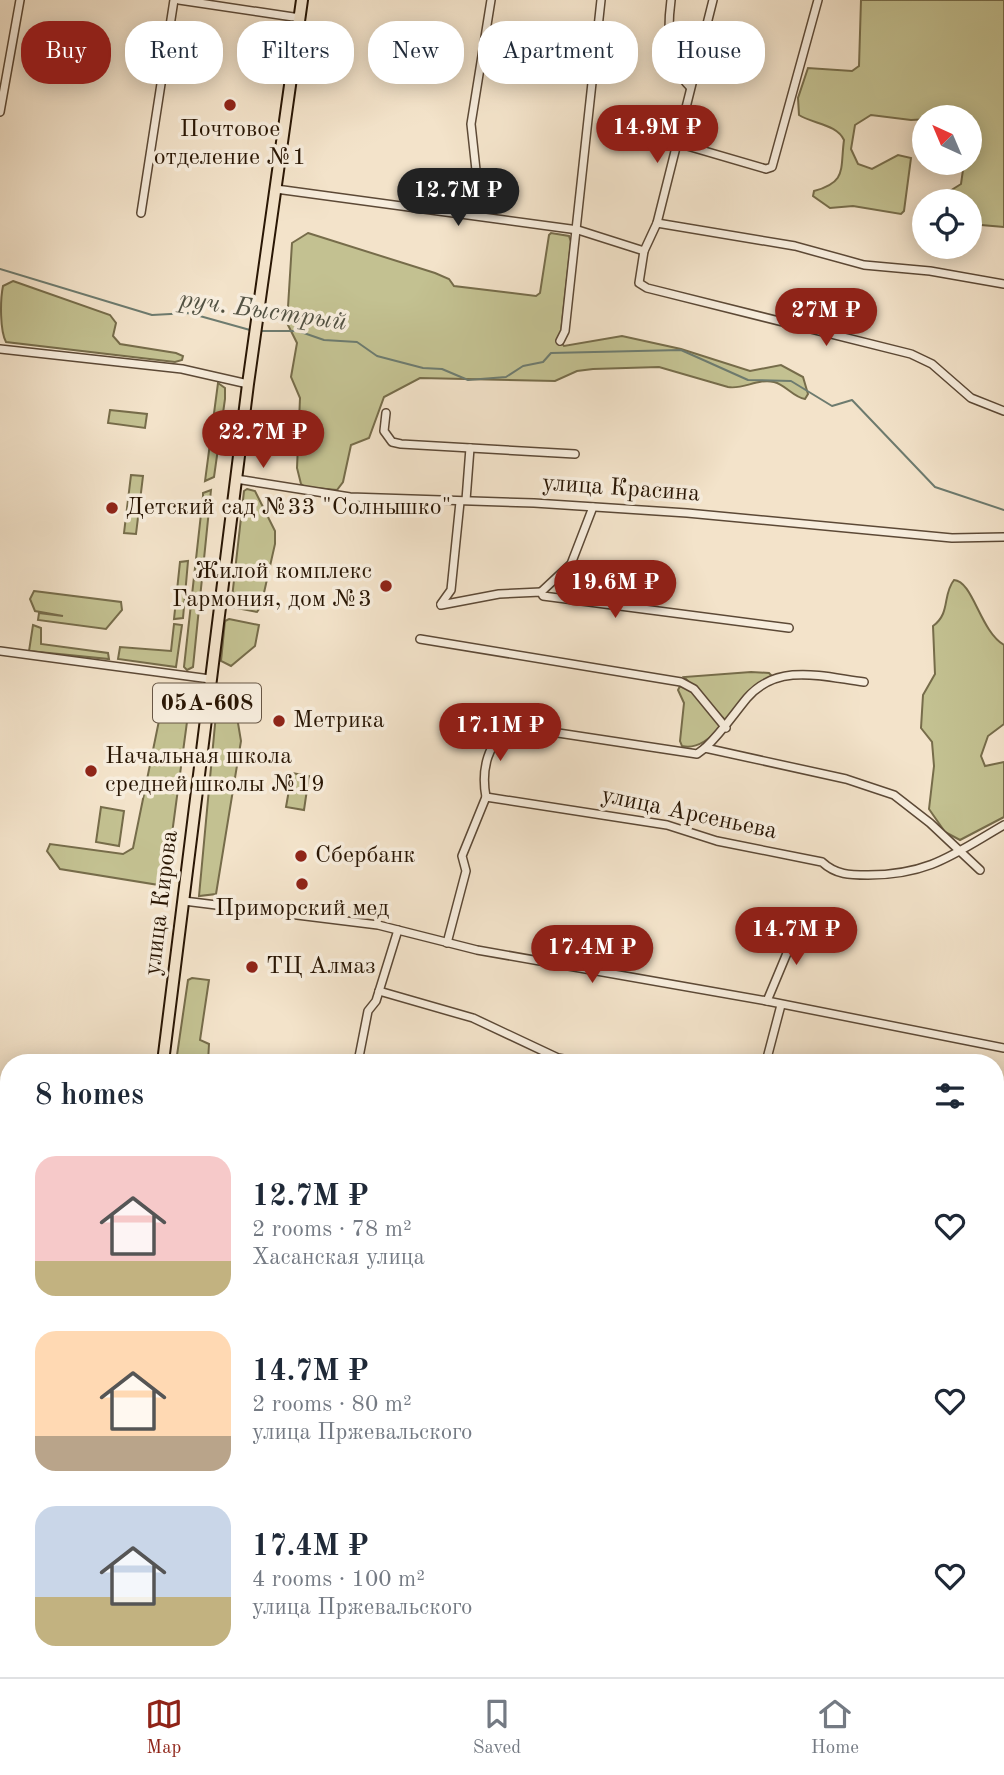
<!DOCTYPE html>
<meta charset="utf-8">
<style>
:root{--surface:#fff;--page:#f6f6f7;--text:#1f2937;--muted:#747a83;--line:#e0e1e3;--accent:#8f2418}
body{margin:0;font-family:"Old Standard TT",serif;background:var(--page);color:var(--text);height:100vh;display:flex;flex-direction:column;font-size:26px;white-space:nowrap}
*{box-sizing:border-box;margin:0}
p{font-size:23px;color:var(--muted)}
.icon{flex:none;width:38px;height:38px;fill:none;stroke:currentColor;stroke-width:2;stroke-linecap:round;stroke-linejoin:round}
.map{position:relative;flex:1;overflow:hidden}
.drawer{position:absolute;left:0px;top:1054px;width:1004px;height:625px;display:flex;flex-direction:column;background:var(--surface);border-radius:28px 28px 0 0;box-shadow:0 4px 18px #0003}
.drawer>*{flex:none}
.guide{position:absolute;left:21px;top:21px;width:962px;height:63px;display:flex;gap:14px}
.needle{width:46px;rotate:316deg}
.buttons{position:absolute;left:912px;top:105px;display:grid;gap:14px}
.buttons a{display:grid;place-items:center;width:70px;height:70px;border-radius:50%;background:var(--surface);box-shadow:0 4px 18px #0003;font-size:35px}
.price{position:absolute;translate:-50% -60px;padding:0 16px;border-radius:24px;background:var(--accent);color:#fff;font-size:23px;line-height:46px;filter:drop-shadow(0 2px 4px #0008)}
.price::after{content:'';position:absolute;left:50%;top:42px;width:21px;height:16px;margin-left:-10px;background:inherit;clip-path:polygon(0 0,100% 0,50% 100%)}
.price.selected{background:#222;color:#fff}
ul{padding:0;list-style:none}
li{display:flex;align-items:center;gap:21px;height:175px;padding:0 35px}
li span{display:grid;place-items:center;flex:none;width:196px;height:140px;border-radius:21px;color:#555}
li>.icon{margin-inline-start:auto}
span .icon{width:84px;height:84px;fill:#fffc;stroke-width:1}
li b{font-size:30px}
h2{display:flex;justify-content:space-between;align-items:center;height:84px;padding:0 35px;font-size:30px}
.pill{padding:0 24px;border-radius:28px;background:var(--surface);box-shadow:0 4px 18px #0003;font-size:24px;line-height:63px}
.pill.selected{background:var(--accent);color:#fff}
.menu{display:flex;justify-content:space-around;align-items:center;height:98px;border-top:2px solid var(--line);background:var(--surface);font-size:19px;color:var(--muted)}
.menu a{display:grid;justify-items:center;gap:4px}
.menu .selected{color:var(--accent)}
.map>svg:first-child{display:block}
.green{fill:#c3c191;stroke:#766c4a;stroke-width:2}
.lines{fill:none;stroke-linecap:round;stroke-linejoin:round}
.stream{stroke:#6d7b6f;stroke-width:2}
.street-casing{stroke:#5c4936;stroke-width:10}
.primary-casing{stroke:#291604;stroke-width:14}
.street{stroke:#f7eddd;stroke-width:7}
.primary{stroke:#f3e3ca;stroke-width:10}
.poi-dot{fill:#8f2418;stroke:#f7eddd;stroke-width:2.5}
.labels{text-anchor:middle;dominant-baseline:central;stroke-width:7;stroke-linejoin:round;paint-order:stroke}
.shield{fill:#f7eddd;stroke:#675645;stroke-width:2}
.shield-label{font-size:23px;font-weight:bold;fill:#291604}
.poi-label{font-size:24px;fill:#291604;stroke:#f7eddd;text-anchor:start}
.street-label{font-size:24px;fill:#291604;stroke:#f7eddd}
.water-label{font-size:26px;font-style:italic;fill:#515142;stroke:#f7eddd}
</style>
<div class="map">
<svg width="1004" height="1677" viewBox="0 0 1004 1677">
<rect width="100%" height="100%" fill="#f3e3ca"/>
<filter id="stains"><feTurbulence type="fractalNoise" baseFrequency=".00286" numOctaves="4"/><feColorMatrix values="0 0 0 0 .2 0 0 0 0 .09 0 0 0 0 .02 0 0 0 .5 -.17"/></filter>
<radialGradient id="worn" r=".72"><stop offset=".6" stop-color="#630" stop-opacity="0"/><stop offset="1" stop-color="#630" stop-opacity=".3"/></radialGradient>
<g class="green">
<path d="M861,0H1004V227L970,224V201H934L961,184L964,163H970V117L911,120L871,115L855,125L851,149L858,164L872,169L898,155L911,158L904,211L901,214L853,206L830,208L813,196L814,191C847,182 840,170 844,140C837,124 813,124 799,115L798,98L808,68L852,71L859,66Z"/>
<path d="M308,233L435,273L449,279L454,286L536,296L540,293L549,235L551,233L569,236L571,242L560,341L564,346L622,336L681,349L750,371L781,365L803,377L808,394L805,399C793,397 786,385 774,382C758,378 743,390 728,387L659,367L593,369L577,371L555,381L420,378L384,397L369,438L351,445L343,482L337,490L305,487L301,484L297,468L300,398L291,377L297,343L287,323L292,243Z"/>
<path d="M13,281L110,315L116,323L113,336L120,344L176,353L183,356L182,360L175,362L6,342C0,331 0,301 3,286Z"/>
<path d="M218,383L225,388V399L214,477L205,481Z"/>
<path d="M110,410L147,414L145,428L108,423Z"/>
<path d="M131,475L143,476L136,534L124,533Z"/>
<path d="M247,489L255,491L275,531V544L261,606L257,612L231,607L244,491Z"/>
<path d="M211,490L193,667L187,670L184,667L203,496V493Z"/>
<path d="M188,561L183,618L174,619L180,562Z"/>
<path d="M954,580C973,581 980,631 1004,645V724L988,736L981,756L985,766L1004,762V817L960,840L945,832L929,809L934,766L932,742L921,728L923,695L935,674L933,626C951,613 942,595 954,580Z"/>
<path d="M34,591L121,602L122,610L106,629L38,620L39,613L63,616L35,611L30,599Z"/>
<path d="M229,619L259,625L255,646L231,666L221,661L225,621Z"/>
<path d="M174,624L182,625L176,667L118,659L120,647L171,651Z"/>
<path d="M33,625L41,628V644L108,653L109,659L29,651Z"/>
<path d="M751,672L769,673L772,676L754,687L726,721L684,677Z"/>
<path d="M680,686L692,691L721,725C713,737 697,750 682,746L680,741L684,703L678,690Z"/>
<path d="M163,701L187,703L189,707L165,886L60,869L47,851L50,844L123,854L133,848Z"/>
<path d="M220,701L235,705L241,741L216,894L199,896L217,703Z"/>
<path d="M292,773L309,776L304,810L286,807Z"/>
<path d="M101,807L124,811L119,846L96,842Z"/>
<path d="M192,978L209,980L200,1040L209,1044L208,1062H176L188,980Z"/>
<path d="M1004,1566V1677H940L938,1670H996V1570Z"/>
</g>
<g class="lines">
<g class="stream">
<path d="M0,269L152,315L189,313L250,330"/>
<path d="M259,331H298L324,340L357,342L377,356L423,368L442,369L468,380L506,377L523,366L543,362L551,353L681,350L748,380L791,381L832,406L852,400L935,487L1004,510"/>
</g>
<g class="street-casing">
<g id="street">
<path d="M179,0L300,18"/>
<path d="M671,0C667,31 667,64 690,87"/>
<path d="M713,0L657,223L644,251L639,283L647,288L911,354L932,364L971,398L1004,411"/>
<path d="M0,112L20,0"/>
<path d="M677,143L766,169L772,167L818,0"/>
<path d="M276,189L578,230L644,251"/>
<path d="M141,213L174,0"/>
<path d="M456,213L476,170L471,124L491,0"/>
<path d="M657,223L795,246L864,265L930,271L1004,284"/>
<path d="M560,341L565,331L601,0"/>
<path d="M0,349L182,369L248,384"/>
<path d="M386,413L384,431L392,442L401,444L575,454"/>
<path d="M236,479L350,497L534,503L687,513L952,538L1004,537"/>
<path d="M466,500L470,448"/>
<path d="M541,592L571,564L593,507"/>
<path d="M441,604L451,590L460,502"/>
<path d="M441,605L499,594L541,592L543,596L789,628"/>
<path d="M420,639L681,682L694,689L726,728"/>
<path d="M0,651L210,679"/>
<path d="M705,748C722,732 733,715 747,698C778,662 824,677 864,682"/>
<path d="M486,797C481,770 487,742 512,726L697,754L705,748L846,779L894,795L930,823L980,870"/>
<path d="M184,901L378,925L477,950L767,1001L1004,1048"/>
<path d="M447,943L466,871L462,856L486,797L667,825L717,841L822,862C836,875 850,875 868,875C929,875 954,854 1004,825"/>
<path d="M379,991L473,1018L558,1058L579,1062"/>
<path d="M767,1001L800,922"/>
<path d="M358,1062L368,1011L376,1001L398,930"/>
<path d="M766,1062L781,1005"/>
<path d="M996,1139L1004,1091"/>
<path d="M996,1302L1004,1303"/>
<path d="M996,1404L1004,1399"/>
<path d="M996,1412L1004,1461"/>
<path d="M996,1521L1004,1523"/>
<path d="M0,1657L9,1662"/>
<path d="M20,1670L31,1677"/>
<path d="M353,1670L392,1677"/>
<path d="M728,1670L777,1677"/>
<path d="M175,1677L187,1670"/>
<path d="M205,1677L241,1670"/>
</g>
</g>
<g class="primary-casing">
<g id="primary">
<path d="M163,1062L248,384L302,0"/>
<path d="M81,1677L82,1670"/>
</g>
</g>
<use href="#street" class="street"/>
<use href="#primary" class="primary"/>
</g>
<g class="poi-dot">
<circle cx="230" cy="105" r="7"/>
<circle cx="112" cy="508" r="7"/>
<circle cx="386" cy="586" r="7"/>
<circle cx="279" cy="721" r="7"/>
<circle cx="91" cy="771" r="7"/>
<circle cx="301" cy="856" r="7"/>
<circle cx="302" cy="884" r="7"/>
<circle cx="252" cy="967" r="7"/>
</g>
<g class="labels">
<rect class="shield" x="153" y="683.5" width="108" height="39" rx="5"/>
<g class="shield-label">
<text x="207" y="703">05А-608</text>
</g>
<g class="poi-label">
<text x="230" y="130" text-anchor="middle">Почтовое<tspan x="230" dy="28">отделение №1</tspan></text>
<text x="126" y="508">Детский сад №33 "Солнышко"</text>
<text x="372" y="572" text-anchor="end">Жилой комплекс<tspan x="372" dy="28">Гармония, дом №3</tspan></text>
<text x="293" y="721">Метрика</text>
<text x="105" y="757">Начальная школа<tspan x="105" dy="28">средней школы №19</tspan></text>
<text x="315" y="856">Сбербанк</text>
<text x="302" y="909" text-anchor="middle">Приморский мед</text>
<text x="266" y="967">ТЦ Алмаз</text>
</g>
<g class="street-label">
<text transform="translate(621 489) rotate(4)">улица Красина</text>
<text transform="translate(689 814) rotate(12)">улица Арсеньева</text>
<text transform="translate(162 903) rotate(-83)">улица Кирова</text>
</g>
<g class="water-label">
<text transform="translate(263 311) rotate(8)">руч. Быстрый</text>
</g>
</g>
<rect width="100%" height="100%" filter="url(#stains)"/>
<rect width="100%" height="100%" fill="url(#worn)"/>
</svg>
<div class="buttons">
<a><svg class="needle" viewBox="-14 -14 28 28"><path d="M0-13l5 13h-10z" fill="#e53935"/><path d="M0 13l5-13h-10z" fill="#747a83"/></svg></a>
<a><svg class="icon" aria-label="locate" viewBox="0 0 24 24"><circle cx="12" cy="12" r="6"/><path d="M12 2v4M12 18v4M2 12h4M18 12h4"/></svg></a>
</div>
<b class="price" style="left:657px;top:165px">14.9M ₽</b>
<b class="price selected" style="left:458px;top:228px">12.7M ₽</b>
<b class="price" style="left:826px;top:348px">27M ₽</b>
<b class="price" style="left:263px;top:470px">22.7M ₽</b>
<b class="price" style="left:615px;top:620px">19.6M ₽</b>
<b class="price" style="left:500px;top:763px">17.1M ₽</b>
<b class="price" style="left:796px;top:967px">14.7M ₽</b>
<b class="price" style="left:592px;top:985px">17.4M ₽</b>
<div class="guide">
<a class="pill selected">Buy</a>
<a class="pill">Rent</a>
<a class="pill">Filters</a>
<a class="pill">New</a>
<a class="pill">Apartment</a>
<a class="pill">House</a>
</div>
<section class="drawer">
<h2>8 homes<svg class="icon" aria-label="filters" viewBox="0 0 24 24"><path d="M4 7h16M4 17h16"/><circle cx="9" cy="7" r="2"/><circle cx="15" cy="17" r="2"/></svg></h2>
<ul>
<li><span style="background:linear-gradient(#f6c9c9 75%,#c2b280 0)"><svg class="icon" aria-label="home" viewBox="0 0 24 24"><path d="M3 11l9-7 9 7M6 9v11h12V9"/></svg></span><div><b>12.7M ₽</b><p>2 rooms · 78 m²</p><p>Хасанская улица</p></div><svg class="icon" aria-label="heart" viewBox="0 0 24 24"><path d="M12 20l-8-8c-3-5 5-10 8-4 3-6 11-1 8 4z"/></svg></li>
<li><span style="background:linear-gradient(#ffd9b3 75%,#b9a48a 0)"><svg class="icon" aria-label="home" viewBox="0 0 24 24"><path d="M3 11l9-7 9 7M6 9v11h12V9"/></svg></span><div><b>14.7M ₽</b><p>2 rooms · 80 m²</p><p>улица Пржевальского</p></div><svg class="icon" aria-label="heart" viewBox="0 0 24 24"><path d="M12 20l-8-8c-3-5 5-10 8-4 3-6 11-1 8 4z"/></svg></li>
<li><span style="background:linear-gradient(#c9d6e8 65%,#c2b280 0)"><svg class="icon" aria-label="home" viewBox="0 0 24 24"><path d="M3 11l9-7 9 7M6 9v11h12V9"/></svg></span><div><b>17.4M ₽</b><p>4 rooms · 100 m²</p><p>улица Пржевальского</p></div><svg class="icon" aria-label="heart" viewBox="0 0 24 24"><path d="M12 20l-8-8c-3-5 5-10 8-4 3-6 11-1 8 4z"/></svg></li>
</ul>
</section>
</div>
<nav class="menu">
<a class="selected"><svg class="icon" aria-label="map" viewBox="0 0 24 24"><path d="M3 6l6-2 6 2 6-2v14l-6 2-6-2-6 2zM9 4v14M15 6v14"/></svg>Map</a>
<a><svg class="icon" aria-label="saved" viewBox="0 0 24 24"><path d="M7 4h10v16l-5-4-5 4z"/></svg>Saved</a>
<a><svg class="icon" aria-label="home" viewBox="0 0 24 24"><path d="M3 11l9-7 9 7M6 9v11h12V9"/></svg>Home</a>
</nav>
